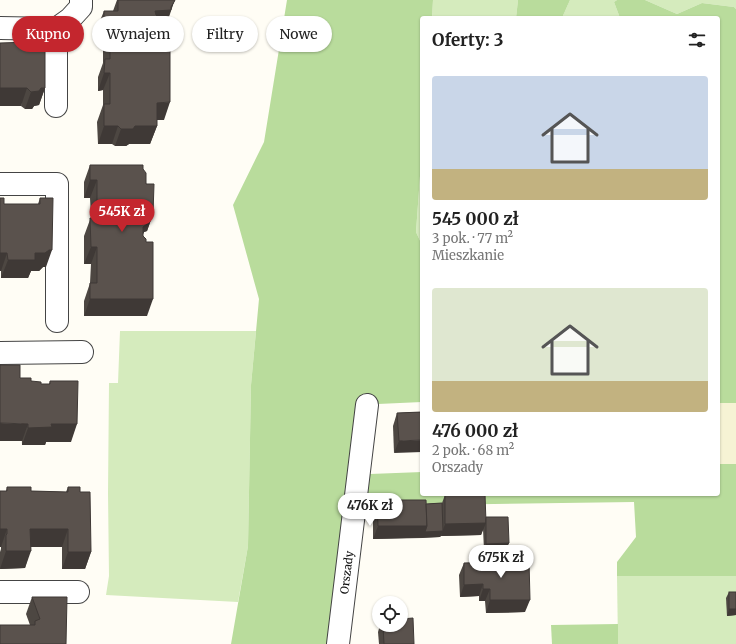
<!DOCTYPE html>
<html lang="pl">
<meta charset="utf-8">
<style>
:root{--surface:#fff;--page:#f6f6f6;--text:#222;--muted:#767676;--accent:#c4262e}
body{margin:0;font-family:Merriweather,serif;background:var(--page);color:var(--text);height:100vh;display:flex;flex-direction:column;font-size:15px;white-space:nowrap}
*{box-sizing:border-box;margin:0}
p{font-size:13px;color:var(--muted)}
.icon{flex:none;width:22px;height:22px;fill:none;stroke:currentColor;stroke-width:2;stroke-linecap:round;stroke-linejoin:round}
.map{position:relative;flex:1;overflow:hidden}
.details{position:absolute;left:420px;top:16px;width:300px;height:480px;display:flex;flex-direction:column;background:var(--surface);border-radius:4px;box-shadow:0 1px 3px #0004}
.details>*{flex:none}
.top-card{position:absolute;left:12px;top:16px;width:348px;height:36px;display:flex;gap:8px}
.buttons{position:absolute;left:372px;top:596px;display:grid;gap:8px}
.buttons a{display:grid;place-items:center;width:36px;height:36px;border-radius:50%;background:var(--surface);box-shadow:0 1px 3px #0004;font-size:20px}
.price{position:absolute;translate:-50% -34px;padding:0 9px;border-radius:14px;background:#fff;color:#222;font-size:13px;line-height:26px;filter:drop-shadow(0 1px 2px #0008)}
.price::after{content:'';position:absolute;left:50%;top:24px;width:12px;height:9px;margin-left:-6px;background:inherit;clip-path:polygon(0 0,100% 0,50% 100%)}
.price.current{background:var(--accent);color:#fff}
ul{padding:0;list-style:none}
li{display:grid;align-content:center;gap:8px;height:212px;padding:0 12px}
li span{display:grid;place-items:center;height:124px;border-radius:4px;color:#555}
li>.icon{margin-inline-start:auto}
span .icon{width:72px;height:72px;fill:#fffc;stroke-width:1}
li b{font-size:17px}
h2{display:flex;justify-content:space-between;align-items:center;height:48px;padding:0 12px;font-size:17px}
.tag{padding:0 14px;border-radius:18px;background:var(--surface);box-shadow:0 1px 3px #0004;font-size:14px;line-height:36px}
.tag.current{background:var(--accent);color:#fff}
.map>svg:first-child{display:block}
.farmland{fill:#f6f3d4}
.green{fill:#d5ebbd}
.forest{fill:#b9dc9c}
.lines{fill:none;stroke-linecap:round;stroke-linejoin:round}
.street-casing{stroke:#444;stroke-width:24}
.street{stroke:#fff;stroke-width:22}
.wall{fill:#4d4742}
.shaded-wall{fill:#3f3936}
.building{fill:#5a524d;stroke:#3f3936}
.labels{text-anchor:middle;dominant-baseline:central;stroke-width:4;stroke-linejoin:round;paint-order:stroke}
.street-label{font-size:11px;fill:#111;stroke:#fff}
</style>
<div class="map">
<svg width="736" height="644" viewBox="0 0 736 644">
<rect width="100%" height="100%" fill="#fffdf5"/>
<rect class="farmland" x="718" y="403" width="18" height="61"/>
<g class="green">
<path d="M433,0H518L516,18H432Z"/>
<path d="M570,0H617L614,2L620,18H562Z"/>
<path d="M645,0H736V9L734,7L702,3L677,14Z"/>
<path d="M422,148V245L416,232Z"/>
<path d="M120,331H256L251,385L248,546L238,602L106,595L109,576L108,493L109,383H118Z"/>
<path d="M617,576H736V644H618Z"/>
</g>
<g class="forest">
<path d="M287,0H433L432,18H422V148L416,232L422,245V402L378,404L356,402L350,468L328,644H231L248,546L251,385L259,299L233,205L264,142Z"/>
<path d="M518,0H570L562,18H516Z"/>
<path d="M617,0H645L677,14L702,3L734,7L736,9V403H718V18H620L614,2Z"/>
<path d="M718,464H736V576H617V562L636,537L634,502L365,506L370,474L422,472V494H718Z"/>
<path d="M618,624V644H552L551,625Z"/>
</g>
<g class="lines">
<g class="street-casing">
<g id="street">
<path d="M0,28L56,29L70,19L81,7V0"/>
<path d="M56,29V106"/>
<path d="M0,184H57V321"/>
<path d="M0,353L82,352"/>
<path d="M0,592H78"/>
<path id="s1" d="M338,644L367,405"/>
</g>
</g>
<use href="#street" class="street"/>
</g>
<g class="wall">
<path d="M117,0H175L174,2L168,20L167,21L164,28H158L156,33V42L164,120H157V126L150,144H129L126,146H115L112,144H98L97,122L103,105V90L98,91V77L103,63V43H97V28L104,11H113Z"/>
<path d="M30,36L45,88L39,105L34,106L32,109H25L21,106L27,42Z"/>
<path d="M90,165L143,169L153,214L147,231L144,232L143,234L147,316H84V301L90,283L91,264H84V236L91,217L90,198H84V182Z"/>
<path d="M0,198L4,204H38L40,198L46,267H43L39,271H31L28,278H1V271H0Z"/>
<path d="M20,378L41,384H49L50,381L71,442H46L45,445H22Z"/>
<path d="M422,412L394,453L393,426L397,413Z"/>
<path d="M7,487L31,491L66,492L68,487L80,492L91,552L85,569H62V547H31L25,568L0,569V552L1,549V547H0V491H6Z"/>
<path d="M445,495L485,518L509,543L506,549L484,550L483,529L481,535L441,536L440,537L423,538L373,539V513L377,500L426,504L442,503Z"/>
<path d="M464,563L525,612L486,613L485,601H479V596L460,597L459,575Z"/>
<path d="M729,592H736V615L727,616L726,598Z"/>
<path d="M32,597L66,644L30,625L26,614Z"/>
<path d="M380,625H401L414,644H379L378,632Z"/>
</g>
<g class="shaded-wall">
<path d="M174,2L164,28H158L153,42L155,11L171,7Z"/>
<path d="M104,25L109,26L103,43H97Z"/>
<path d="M104,73H110L103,90L98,91Z"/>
<path d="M0,88H27L21,106H0Z"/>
<path d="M41,88H45L39,105L34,106L32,109H25L31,92Z"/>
<path d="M170,102L164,120H150L157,103Z"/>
<path d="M104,126H118L112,144H98Z"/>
<path d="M135,126H157L150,144H129L126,146H115L121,129Z"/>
<path d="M90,180H97L90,198H84Z"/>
<path d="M146,214H153L147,231L144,232L140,241L136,244Z"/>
<path d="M91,247H97L91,264H84Z"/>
<path d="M49,250H52L46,267H43L39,271H31L28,278H1L8,260Z"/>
<path d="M0,253H7L1,271H0Z"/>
<path d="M90,299H153L147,316H84Z"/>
<path d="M0,423L28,424L22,441H0Z"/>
<path d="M51,424H77L71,442H46L45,445H22L28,428Z"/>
<path d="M422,440V452L394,453L399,441Z"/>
<path d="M486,523L481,535L441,536L445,524Z"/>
<path d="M378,526H427L443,531L440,537L373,539Z"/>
<path d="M0,529H7L1,547H0Z"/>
<path d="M30,529H68L62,547H24Z"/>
<path d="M509,543L506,549L484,550L486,544Z"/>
<path d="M6,551H31L25,568L0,569Z"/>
<path d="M68,552H91L85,569H62Z"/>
<path d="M483,584L479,596L460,597L464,585Z"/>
<path d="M483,589H490L485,601H479Z"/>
<path d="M490,600H530L525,612L486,613Z"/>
<path d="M729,609H736V615L727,616Z"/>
</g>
<g class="building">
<path d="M118,0H175L174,2L171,7V10L155,11L156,15L159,18V25L156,28V42H170V102L157,103V126H135L133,129H121L118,126H104V104H110V73H104L105,59H110V42L109,26L104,25V11H118Z"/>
<path d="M30,36H45V88H41L39,91L31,92L27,88H0V43L30,42Z"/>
<path d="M90,165H143V169L146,173V184H154L153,214H146L147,224L143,227V236L146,239V242H153V299H90V283H97V247H91L90,218H97V180H90Z"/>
<path d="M0,198H4V204H40V198H53L52,250H49L45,253H35V260H8L7,253H0Z"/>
<path d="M0,365H20V378H31V381L41,382V384H50V381H78L77,424H51L52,427L28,428V424L0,423Z"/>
<path d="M422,412V440L399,441L397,413Z"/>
<path d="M7,487H31V491L68,492V487H80V492H90L91,552H68V529H30L31,551H6V535L7,534V529H0V491H7Z"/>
<path d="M485,494L486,523L445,524V495Z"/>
<path d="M377,500H426L427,526H378Z"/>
<path d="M442,503L443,531L425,532L427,526L426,504Z"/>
<path d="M486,517H508L509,543L486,544Z"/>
<path d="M529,561L530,600H490V589H483V584L464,585V563Z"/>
<rect x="729" y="592" width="7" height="17"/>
<path d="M32,597H67L66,644H0V625H35V621L40,619Z"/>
<path d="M413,618L414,644H384L383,625H401V619Z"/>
</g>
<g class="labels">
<g class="street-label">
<text stroke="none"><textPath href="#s1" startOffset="72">Orszady</textPath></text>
</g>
</g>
</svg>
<div class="buttons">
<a><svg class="icon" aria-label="locate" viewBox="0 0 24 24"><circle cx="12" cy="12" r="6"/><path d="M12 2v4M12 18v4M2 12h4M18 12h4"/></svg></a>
</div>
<b class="price current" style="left:122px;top:233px">545K zł</b>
<b class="price" style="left:370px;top:527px">476K zł</b>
<b class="price" style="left:501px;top:579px">675K zł</b>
<div class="top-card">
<a class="tag current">Kupno</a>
<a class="tag">Wynajem</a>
<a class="tag">Filtry</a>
<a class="tag">Nowe</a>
</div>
<section class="details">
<h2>Oferty: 3<svg class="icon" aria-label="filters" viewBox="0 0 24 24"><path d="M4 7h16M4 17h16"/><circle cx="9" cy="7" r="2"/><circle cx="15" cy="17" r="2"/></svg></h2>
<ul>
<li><span style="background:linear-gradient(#c9d6e8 75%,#c2b280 0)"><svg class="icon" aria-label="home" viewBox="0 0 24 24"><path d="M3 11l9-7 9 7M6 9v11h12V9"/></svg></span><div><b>545 000 zł</b><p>3 pok. · 77 m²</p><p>Mieszkanie</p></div></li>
<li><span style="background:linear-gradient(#dfe7d0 75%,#c2b280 0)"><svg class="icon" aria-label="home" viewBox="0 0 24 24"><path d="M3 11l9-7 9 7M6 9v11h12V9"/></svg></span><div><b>476 000 zł</b><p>2 pok. · 68 m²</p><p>Orszady</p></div></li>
</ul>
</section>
</div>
